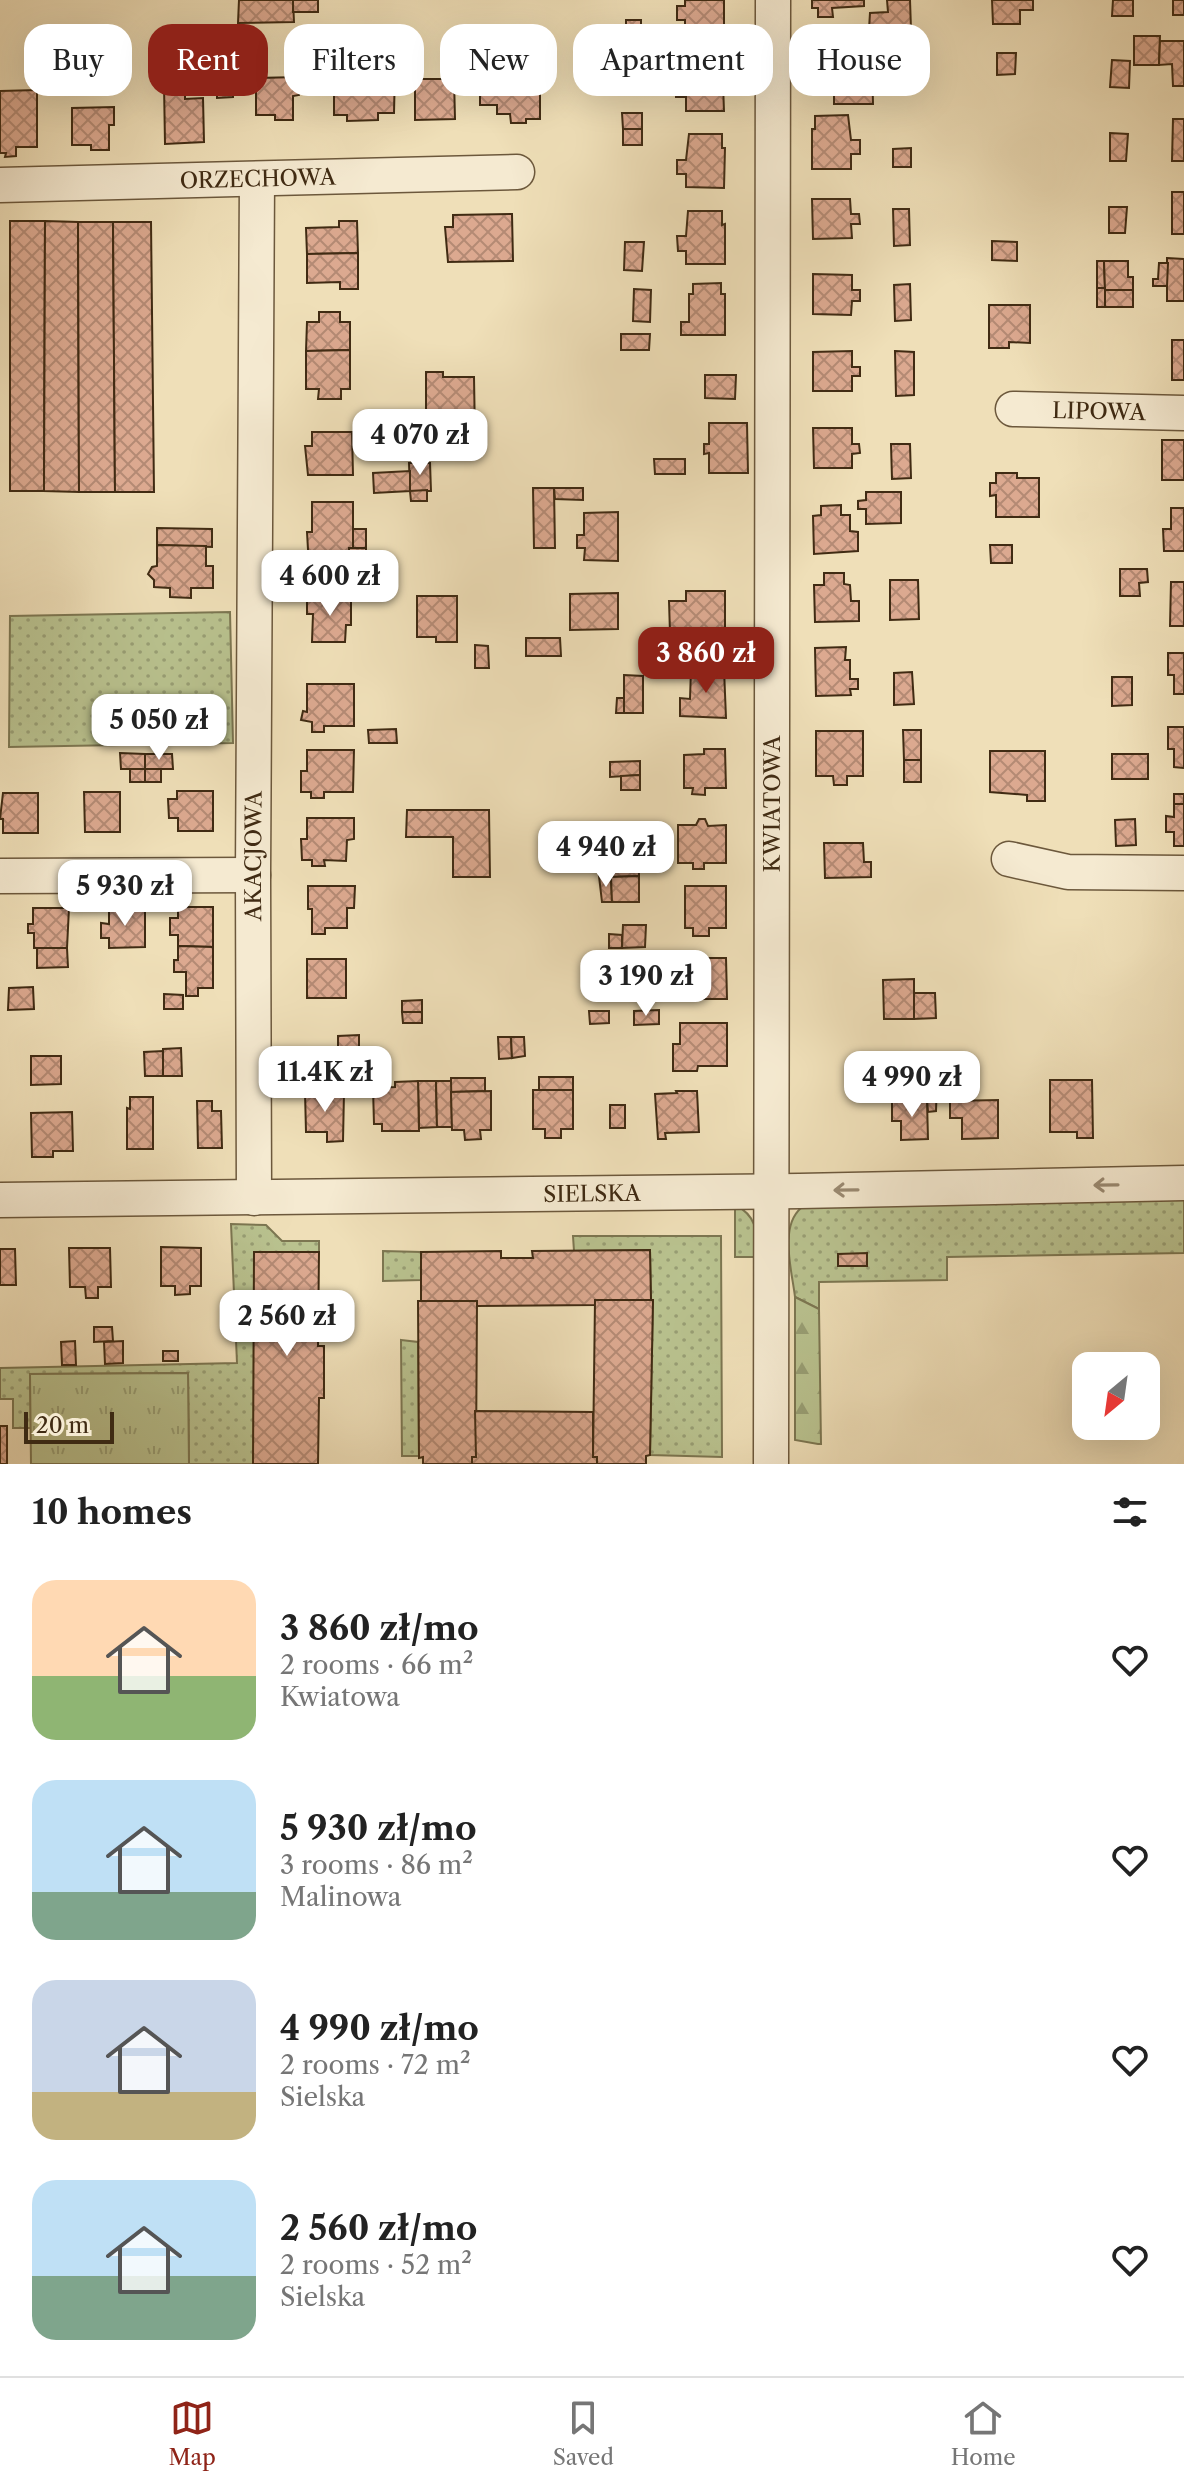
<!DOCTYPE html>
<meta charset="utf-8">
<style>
:root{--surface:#fff;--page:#f6f6f6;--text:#222;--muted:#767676;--line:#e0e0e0;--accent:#8f2418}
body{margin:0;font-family:"Libre Caslon Text",serif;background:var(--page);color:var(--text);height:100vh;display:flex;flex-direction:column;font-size:30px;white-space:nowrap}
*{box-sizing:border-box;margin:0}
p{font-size:26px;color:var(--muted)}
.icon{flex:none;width:44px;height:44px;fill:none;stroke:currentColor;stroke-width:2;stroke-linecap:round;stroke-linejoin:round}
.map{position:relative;height:1464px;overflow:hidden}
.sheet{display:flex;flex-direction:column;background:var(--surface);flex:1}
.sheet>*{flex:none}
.top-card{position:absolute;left:24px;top:24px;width:1136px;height:72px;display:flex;gap:16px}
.needle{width:52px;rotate:209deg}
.buttons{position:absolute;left:1072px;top:1352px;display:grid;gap:16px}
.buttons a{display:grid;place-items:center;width:88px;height:88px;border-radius:16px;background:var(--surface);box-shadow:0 8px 32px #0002;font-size:40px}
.scale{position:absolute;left:24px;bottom:20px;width:90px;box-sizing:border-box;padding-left:8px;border:4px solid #402b13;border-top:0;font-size:22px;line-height:28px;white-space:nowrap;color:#402b13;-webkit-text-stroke:6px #f5ead1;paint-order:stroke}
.price{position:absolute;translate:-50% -68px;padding:0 18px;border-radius:16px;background:#fff;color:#222;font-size:26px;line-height:52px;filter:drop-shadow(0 2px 4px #0008)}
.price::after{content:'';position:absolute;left:50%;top:48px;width:24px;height:18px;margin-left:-12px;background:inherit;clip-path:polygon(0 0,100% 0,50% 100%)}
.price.active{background:var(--accent);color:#fff}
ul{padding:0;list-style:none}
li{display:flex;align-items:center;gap:24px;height:200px;padding:0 32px}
li span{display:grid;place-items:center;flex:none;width:224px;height:160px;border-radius:24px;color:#555}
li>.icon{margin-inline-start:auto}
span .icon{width:96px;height:96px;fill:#fffc;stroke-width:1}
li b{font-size:34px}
h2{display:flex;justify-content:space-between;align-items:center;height:96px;padding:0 32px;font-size:34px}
.tag{padding:0 28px;border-radius:24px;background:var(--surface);box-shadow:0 8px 32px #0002;font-size:28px;line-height:72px}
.tag.active{background:var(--accent);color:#fff}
.menu{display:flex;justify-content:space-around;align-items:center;height:112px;border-top:2px solid var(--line);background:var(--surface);font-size:22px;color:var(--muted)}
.menu a{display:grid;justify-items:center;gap:4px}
.menu .active{color:var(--accent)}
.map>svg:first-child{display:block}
.grass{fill:url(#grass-dots);stroke:#7c7651;stroke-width:2}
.forest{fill:url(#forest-firs);stroke:#7c7651;stroke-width:2}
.park{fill:url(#park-tufts);stroke:#7c7651;stroke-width:2}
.building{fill:url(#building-cross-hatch);stroke:#402b13;stroke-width:2}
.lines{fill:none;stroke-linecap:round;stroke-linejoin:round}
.minor-casing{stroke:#6c583c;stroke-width:37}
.minor{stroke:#f5ead1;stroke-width:34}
.oneway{stroke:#9a8a72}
.labels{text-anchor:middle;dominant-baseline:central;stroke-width:6;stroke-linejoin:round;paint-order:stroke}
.street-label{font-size:22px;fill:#402b13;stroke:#f5ead1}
</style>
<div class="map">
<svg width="1184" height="1464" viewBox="0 0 1184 1464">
<defs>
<pattern id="grass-dots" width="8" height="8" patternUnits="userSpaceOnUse" patternTransform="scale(2)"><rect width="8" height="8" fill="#b9c28f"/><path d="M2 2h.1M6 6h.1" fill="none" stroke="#989e74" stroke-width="1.8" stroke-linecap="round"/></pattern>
<pattern id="forest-firs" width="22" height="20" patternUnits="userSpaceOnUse" patternTransform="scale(2)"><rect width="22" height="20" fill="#b9c28f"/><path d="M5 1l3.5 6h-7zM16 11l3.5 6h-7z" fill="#989e74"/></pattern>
<pattern id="park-tufts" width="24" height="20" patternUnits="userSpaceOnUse" patternTransform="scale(2)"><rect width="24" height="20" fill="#b9c28f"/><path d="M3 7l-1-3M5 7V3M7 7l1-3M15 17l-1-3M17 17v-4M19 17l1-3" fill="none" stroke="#989e74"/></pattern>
<pattern id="building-cross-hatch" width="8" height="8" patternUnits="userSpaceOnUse" patternTransform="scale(2)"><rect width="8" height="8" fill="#dca990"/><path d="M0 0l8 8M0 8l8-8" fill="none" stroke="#b48a74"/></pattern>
</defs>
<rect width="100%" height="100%" fill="#efdfb8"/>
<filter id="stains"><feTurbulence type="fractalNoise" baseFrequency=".0025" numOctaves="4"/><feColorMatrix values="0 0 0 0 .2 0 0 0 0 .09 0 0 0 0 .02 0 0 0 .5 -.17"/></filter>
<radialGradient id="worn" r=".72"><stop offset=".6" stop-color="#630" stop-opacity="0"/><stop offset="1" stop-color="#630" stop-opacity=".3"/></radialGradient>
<g class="grass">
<path d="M230,612L233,743L9,747L10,616Z"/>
<path d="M1184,1191V1253L947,1257V1280L819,1282V1309L795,1297C792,1271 779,1227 801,1208Z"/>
<path d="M735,1205C758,1216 757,1234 758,1257H735Z"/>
<path d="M231,1224L266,1225L282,1241H319V1252L253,1464H189L188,1373L30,1374L31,1428H13V1399H0V1368L237,1363Z"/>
<path d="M573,1236H721L722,1457L650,1455L653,1300H651L650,1250L574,1251Z"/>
<path d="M383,1251L421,1252V1280L383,1281Z"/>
<path d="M401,1340L418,1342L419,1456H402Z"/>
</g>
<path class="forest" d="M795,1297L819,1309L821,1444H818L795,1440Z"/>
<path class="park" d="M188,1373L189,1464H31L30,1374Z"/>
<g class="building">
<path d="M239,0H293L294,22L238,23Z"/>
<rect x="293" y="0" width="25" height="12"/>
<path d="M685,0H724V34H685V20H677V6H685Z"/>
<path d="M812,0H864V6L832,8L833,17H818V8H812Z"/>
<path d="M887,0H910L911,29H869L870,13L888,12Z"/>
<path d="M992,0H1033V10H1020V24H993Z"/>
<path d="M1113,0H1133V16H1112Z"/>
<rect x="1173" y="0" width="11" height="15"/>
<rect x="626" y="20" width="15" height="21"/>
<path d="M1134,36H1160L1159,65H1134Z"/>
<path d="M915,37L916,69H893L892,38Z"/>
<path d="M1160,41H1184V86H1173L1172,64L1159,65Z"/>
<path d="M872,49V62L834,63V50Z"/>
<path d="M997,53H1016L1015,74L997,75Z"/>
<path d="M688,57H722L724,111H686V97H676V83H686Z"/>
<path d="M1112,60L1130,61L1129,88L1110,87Z"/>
<path d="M872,62L873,104H834V84L826,82V76H830L829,63Z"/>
<path d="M217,69H233V97L217,98Z"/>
<path d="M334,69H395L394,113H378V120L347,121V115H334Z"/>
<path d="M540,73V119H526V123H511L510,114H497V105H480V74Z"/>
<path d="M299,77V95L293,96V120H275V115H256V78Z"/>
<path d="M415,79H454L455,119L415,120Z"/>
<path d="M185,83V99L203,98L204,142L165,144L164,84Z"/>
<path d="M37,90V147H16V156L5,157L6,153H0V91Z"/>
<path d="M114,107V125H109V150H91V145H72V108Z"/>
<path d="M622,113H642V129H623Z"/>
<path d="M848,115L851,140H860V154H851V169H812V129H815V116Z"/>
<path d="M1173,119H1184V161H1172Z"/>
<rect x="623" y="129" width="19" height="16"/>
<path d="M1110,133L1128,134L1126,161H1110Z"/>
<path d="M689,134H722V148H725L724,188L686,187V174H677V160H686Z"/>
<path d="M911,148V167H893V149Z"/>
<rect x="1172" y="192" width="12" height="42"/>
<path d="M812,199H850L851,214H859L860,224H851L852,238L813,239Z"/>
<path d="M1109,207H1127L1125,233H1109Z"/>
<path d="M893,209H909L910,245L894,246Z"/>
<path d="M688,211H722V225L725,224V264H686V251H678L677,236H686Z"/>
<path d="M512,214L513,261L448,262L445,227H453V215Z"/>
<path d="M10,221H45L44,491H10Z"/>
<path d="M45,221L78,222L79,492L44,491Z"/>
<path d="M339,221H357L358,253L307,254L306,228L339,227Z"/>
<path d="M78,222H113L115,492H79Z"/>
<path d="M113,222H151L154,492H115Z"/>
<path d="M992,241L1017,242V261L992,260Z"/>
<path d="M625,242H644L642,271L624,270Z"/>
<path d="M358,253V289H340V282L307,283V254Z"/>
<path d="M1167,258L1184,259V301H1167Z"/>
<path d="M1097,261H1104L1105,288H1097Z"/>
<path d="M1104,261H1128V277H1133V290H1105Z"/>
<path d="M1159,263H1168L1167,286H1153V279H1158Z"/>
<path d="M813,274L852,275V290H860V301H852L851,315L813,314Z"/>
<path d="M721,283V294H725V335H681V322H689V294H693V284Z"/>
<path d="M910,284L911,320L895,321L894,285Z"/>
<rect x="1097" y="288" width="8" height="19"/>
<path d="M634,289L651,290L650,322L633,321Z"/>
<rect x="1105" y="290" width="28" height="17"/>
<path d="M989,305H1030V343L1009,342V348H989Z"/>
<path d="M319,312H340V322H350V350L306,351L307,322H319Z"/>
<path d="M621,334H650L649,350H621Z"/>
<rect x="1172" y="340" width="12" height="40"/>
<path d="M350,350V389H341V399H318L319,389H306V351Z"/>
<path d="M852,351V367H860V376H852V391H813V352Z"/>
<path d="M895,351L914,352V395L896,396Z"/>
<path d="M426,372H443V377H474L475,437H426Z"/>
<path d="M705,375H736L735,399L705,398Z"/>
<path d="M709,423H747L748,473H709V453L704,454V444H709Z"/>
<path d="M813,428H852V444H859L860,453L852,454V468H814Z"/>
<path d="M312,432H352L353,475H308L305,446H312Z"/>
<rect x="1162" y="440" width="22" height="40"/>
<path d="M891,444H910L911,478L892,479Z"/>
<path d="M654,459H685V474H655Z"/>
<path d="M409,463H430L431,491H410Z"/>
<path d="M410,471V491L374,493L373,473Z"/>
<path d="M996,473H1017V478H1039V517H996V495L990,496V483H996Z"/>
<path d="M533,488H554L555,548H534Z"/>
<path d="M554,488H583V500L555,499Z"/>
<path d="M427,490V501H411L410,491Z"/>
<path d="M866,492H901V523L866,524V509H858V501L866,500Z"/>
<path d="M312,502H353V548H349V566L309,567L307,532H312Z"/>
<path d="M841,505V515H850V531L858,532V551L814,554L813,516L821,515V506Z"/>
<path d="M1171,508H1184V551H1164L1163,529H1171Z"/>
<path d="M618,512V561L584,560L585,548H577V535H584V513Z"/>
<path d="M157,528L212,529V547L157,545Z"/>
<rect x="353" y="529" width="13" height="19"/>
<path d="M157,545L206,546V566H213V588H191V598L170,597V588L154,587V580L148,574L152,567L157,566Z"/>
<path d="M990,545H1012V563H991Z"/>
<rect x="349" y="548" width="17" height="26"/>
<path d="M1120,569H1147L1148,582L1139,583L1140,596H1120Z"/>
<path d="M824,573H844V584L850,585L851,601H859V621L815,622L814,585H824Z"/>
<path d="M890,580H918L919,619L890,620Z"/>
<path d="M1171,582H1184V626H1170Z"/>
<path d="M686,591H725V632L670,633L669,601H686Z"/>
<path d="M618,593V629L570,630V594Z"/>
<path d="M351,596V625H346L345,642H312L313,614H307V597Z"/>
<path d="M417,596H457V642H436V637H417Z"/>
<path d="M725,632L726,651H670V633Z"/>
<path d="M526,638H560L561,656H526Z"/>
<path d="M475,645L488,646L489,668H475Z"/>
<path d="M846,647L845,660H850V679H858V689H850L851,695L816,696L815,648Z"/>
<path d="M1168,653H1184V694H1174V675H1168Z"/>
<path d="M691,669H724L726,718L680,716V698L690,699Z"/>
<path d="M912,672L914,704L894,705V673Z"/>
<path d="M624,675L643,676V713H624Z"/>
<path d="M1112,677H1132V705L1112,706Z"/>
<path d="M307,684H354V726H324V732H312V722L301,720L303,711L307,712Z"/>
<path d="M617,698H624V713H616Z"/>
<path d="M1168,727H1184V768L1174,767V749H1168Z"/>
<path d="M396,729L397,743H369L368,730Z"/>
<path d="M903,730H921V760H904Z"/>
<path d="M816,731H863V776H847V785H834L833,776H816Z"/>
<path d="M704,749H725L726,788H705V795L692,794L693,788H684V755L704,754Z"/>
<path d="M307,750H354L353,792H324V798H311V792H301V771H307Z"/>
<path d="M990,751H1045V801H1027V795L990,792Z"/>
<path d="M120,753L145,754V769H121Z"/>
<path d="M145,754H172L173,769H145Z"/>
<rect x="1112" y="754" width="36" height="25"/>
<rect x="904" y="760" width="17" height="22"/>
<path d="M640,761V775L610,777V762Z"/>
<rect x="130" y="769" width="15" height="13"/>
<rect x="145" y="769" width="16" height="13"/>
<path d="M640,775V790H621V776Z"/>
<path d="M177,791H213V831H178V818H169L168,799H177Z"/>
<path d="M84,792H120V832H85Z"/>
<path d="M3,793H38V833H3V819H0Z"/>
<rect x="1174" y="794" width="10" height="10"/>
<path d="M1174,804H1184V846H1174V832H1166V816L1174,817Z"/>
<path d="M407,810H489L490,877H453V837H406Z"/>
<path d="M307,818H354V839L347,840L346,861L324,860L325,866H312V860H302L301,839H307Z"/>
<path d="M699,819H705L708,826L726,825V863H704V869H693V863H678V825H696Z"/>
<path d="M1135,819L1136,845L1116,846L1115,820Z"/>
<path d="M611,823H638L639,876L611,877Z"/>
<path d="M824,843H863L864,862H871V877L825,878Z"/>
<path d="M599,876L611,877L612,902H602Z"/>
<path d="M639,876V902H612L611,877Z"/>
<path d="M308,886H355L354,908H347V928H325V934H312V909H308Z"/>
<path d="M685,886H726V928H709V936H693V928H685Z"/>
<path d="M145,907V947L109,948V938H101V923L109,924V908Z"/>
<path d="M178,907H213V947L178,946V935H170V918H178Z"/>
<path d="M33,908H69L67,948H34V933H28V924H33Z"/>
<path d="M623,925H646L645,947L622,948Z"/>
<path d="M609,934L622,935V948H609Z"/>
<path d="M178,946L213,947V988H198V996H186V972H174V960H178Z"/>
<path d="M37,948H67L68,967L37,968Z"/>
<path d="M684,958H726L727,999H683Z"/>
<rect x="307" y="959" width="39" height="39"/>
<path d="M914,979V1019H884L883,980Z"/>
<path d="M33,987L34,1009L8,1010L9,988Z"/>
<path d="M914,993H935L936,1018L914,1019Z"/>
<path d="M164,994L183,995V1009H164Z"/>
<path d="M422,1000V1012H402V1001Z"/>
<path d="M659,1010V1024L634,1025V1011Z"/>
<path d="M589,1011H609V1023L590,1024Z"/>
<path d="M402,1012H422V1023H403Z"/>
<path d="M680,1023H727V1066H698L697,1071H673V1044H680Z"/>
<path d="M359,1035V1047L338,1048V1036Z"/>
<path d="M498,1037H511L512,1058L499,1059Z"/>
<path d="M511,1037H524L525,1056L512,1058Z"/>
<path d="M181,1048L182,1076H163V1049Z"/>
<path d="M163,1051V1076H145L144,1052Z"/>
<path d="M31,1056H61V1084L31,1085Z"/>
<rect x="539" y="1077" width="34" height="13"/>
<path d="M451,1078H485V1091L451,1092Z"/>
<path d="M923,1079H937L936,1111L928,1112L927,1101H923Z"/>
<path d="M1050,1080H1092L1093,1138H1077V1132H1050Z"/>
<path d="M418,1081H436L437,1127L419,1128Z"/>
<path d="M418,1081L419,1131H382V1124H374L373,1088L395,1087V1082Z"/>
<path d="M436,1081H451L452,1127H437Z"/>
<path d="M533,1090H573V1129H561V1138H545V1129H533Z"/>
<path d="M491,1091V1130H480L481,1139L465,1140L464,1130H452L451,1092Z"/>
<path d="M676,1091H697L699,1132L665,1133L666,1139H658L655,1094L677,1093Z"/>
<path d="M305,1092H344L343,1141L327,1142V1132H306Z"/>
<path d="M130,1097H153V1149H127V1108L130,1109Z"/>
<path d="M998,1100V1138L962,1139V1118H950V1101Z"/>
<path d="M197,1101H212V1111H221L222,1148H198Z"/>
<path d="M892,1101H927L928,1139L901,1140V1121H892Z"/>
<rect x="610" y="1105" width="15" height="23"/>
<path d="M72,1112L73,1151H53V1157H32L31,1113Z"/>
<path d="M161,1247L201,1248V1286H190V1294L175,1295V1286H161Z"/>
<path d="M69,1248H110L111,1287H98V1298H86L85,1287H70Z"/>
<path d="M0,1249H15L16,1285H0Z"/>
<path d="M650,1250L651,1300H595V1305L477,1306V1301H421V1252L501,1251V1258H533L532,1251Z"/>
<path d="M254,1252H319L318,1346H324V1398H319L318,1464H253Z"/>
<path d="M867,1253V1266H838V1254Z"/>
<path d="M595,1300H653L650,1455L646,1456V1464H597V1457H593Z"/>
<path d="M418,1301H477L476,1457H472V1464H423V1457L419,1458Z"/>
<path d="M94,1327H112L113,1341L94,1342Z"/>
<path d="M75,1341L76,1365H62L61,1342Z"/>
<path d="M123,1341V1363L105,1364L104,1342Z"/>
<rect x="163" y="1351" width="15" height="10"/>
<path d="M475,1411L593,1412V1457H597V1464H472V1457H476Z"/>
<rect x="0" y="1426" width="7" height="38"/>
</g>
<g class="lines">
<g class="minor-casing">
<g id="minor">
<path id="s1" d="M0,185L517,172"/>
<path id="s2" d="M1013,409L1184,413"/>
<path d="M1009,859L1068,872L1184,873"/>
<path d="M0,876L253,875"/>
<path id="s3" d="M254,1198L253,875L257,179"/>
<path id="s4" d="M0,1200L800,1191L1184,1183"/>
<path id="s5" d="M771,1464L773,0"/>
</g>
</g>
<use href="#minor" class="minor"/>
</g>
<defs><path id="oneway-shaft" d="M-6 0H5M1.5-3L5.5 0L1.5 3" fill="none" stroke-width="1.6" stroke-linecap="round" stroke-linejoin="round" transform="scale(2)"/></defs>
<g class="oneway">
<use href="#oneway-shaft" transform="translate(1106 1185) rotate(179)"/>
<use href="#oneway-shaft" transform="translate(846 1190) rotate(179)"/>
</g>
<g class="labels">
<g class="street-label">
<text stroke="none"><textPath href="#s1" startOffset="258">ORZECHOWA</textPath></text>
<text stroke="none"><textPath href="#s2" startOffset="86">LIPOWA</textPath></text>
<text stroke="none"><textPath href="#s5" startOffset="660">KWIATOWA</textPath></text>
<text stroke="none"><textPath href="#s3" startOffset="342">AKACJOWA</textPath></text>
<text stroke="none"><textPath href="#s4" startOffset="592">SIELSKA</textPath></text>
</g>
</g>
<rect width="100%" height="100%" filter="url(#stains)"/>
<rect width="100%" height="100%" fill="url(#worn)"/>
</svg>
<div class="buttons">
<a><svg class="needle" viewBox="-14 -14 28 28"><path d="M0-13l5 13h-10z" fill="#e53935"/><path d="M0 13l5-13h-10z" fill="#767676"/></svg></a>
</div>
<div class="scale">20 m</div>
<b class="price" style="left:420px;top:477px">4 070 zł</b>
<b class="price" style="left:330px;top:618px">4 600 zł</b>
<b class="price active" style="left:706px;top:695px">3 860 zł</b>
<b class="price" style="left:159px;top:762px">5 050 zł</b>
<b class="price" style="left:606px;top:889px">4 940 zł</b>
<b class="price" style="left:125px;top:928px">5 930 zł</b>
<b class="price" style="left:646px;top:1018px">3 190 zł</b>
<b class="price" style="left:325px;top:1114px">11.4K zł</b>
<b class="price" style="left:912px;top:1119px">4 990 zł</b>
<b class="price" style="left:287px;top:1358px">2 560 zł</b>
<div class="top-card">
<a class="tag">Buy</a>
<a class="tag active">Rent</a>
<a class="tag">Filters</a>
<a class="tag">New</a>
<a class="tag">Apartment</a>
<a class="tag">House</a>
</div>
</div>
<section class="sheet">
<h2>10 homes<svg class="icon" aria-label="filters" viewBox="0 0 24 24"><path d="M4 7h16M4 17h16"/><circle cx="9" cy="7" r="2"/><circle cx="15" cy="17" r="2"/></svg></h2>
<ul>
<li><span style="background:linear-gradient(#ffd9b3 60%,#8fb573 0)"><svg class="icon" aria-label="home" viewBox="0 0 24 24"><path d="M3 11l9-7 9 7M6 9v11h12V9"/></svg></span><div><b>3 860 zł/mo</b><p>2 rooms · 66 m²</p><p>Kwiatowa</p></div><svg class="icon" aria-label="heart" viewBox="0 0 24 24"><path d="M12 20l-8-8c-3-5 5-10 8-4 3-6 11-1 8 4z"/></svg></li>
<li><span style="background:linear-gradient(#bfe0f5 70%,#7fa58c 0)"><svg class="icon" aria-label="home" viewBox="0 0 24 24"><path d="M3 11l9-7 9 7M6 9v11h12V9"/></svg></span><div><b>5 930 zł/mo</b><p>3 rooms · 86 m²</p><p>Malinowa</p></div><svg class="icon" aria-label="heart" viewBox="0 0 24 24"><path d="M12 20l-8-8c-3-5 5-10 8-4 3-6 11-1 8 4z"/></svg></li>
<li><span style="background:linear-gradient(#c9d6e8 70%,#c2b280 0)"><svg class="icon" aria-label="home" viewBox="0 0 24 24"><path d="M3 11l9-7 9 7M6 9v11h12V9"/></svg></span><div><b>4 990 zł/mo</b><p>2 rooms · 72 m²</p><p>Sielska</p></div><svg class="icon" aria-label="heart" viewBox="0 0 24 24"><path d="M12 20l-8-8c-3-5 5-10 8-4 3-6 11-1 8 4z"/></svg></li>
<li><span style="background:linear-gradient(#bfe0f5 60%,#7fa58c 0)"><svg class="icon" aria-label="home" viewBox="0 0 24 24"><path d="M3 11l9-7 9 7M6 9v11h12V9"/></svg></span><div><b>2 560 zł/mo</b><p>2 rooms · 52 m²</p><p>Sielska</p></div><svg class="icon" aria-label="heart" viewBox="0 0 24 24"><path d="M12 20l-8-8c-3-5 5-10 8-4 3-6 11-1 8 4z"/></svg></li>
</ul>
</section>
<nav class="menu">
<a class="active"><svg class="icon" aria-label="map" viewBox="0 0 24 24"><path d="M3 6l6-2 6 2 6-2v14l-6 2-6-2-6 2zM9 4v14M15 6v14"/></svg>Map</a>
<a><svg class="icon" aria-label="saved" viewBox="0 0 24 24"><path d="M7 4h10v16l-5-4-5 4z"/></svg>Saved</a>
<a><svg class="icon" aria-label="home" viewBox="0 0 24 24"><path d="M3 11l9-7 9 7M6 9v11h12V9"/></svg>Home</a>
</nav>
